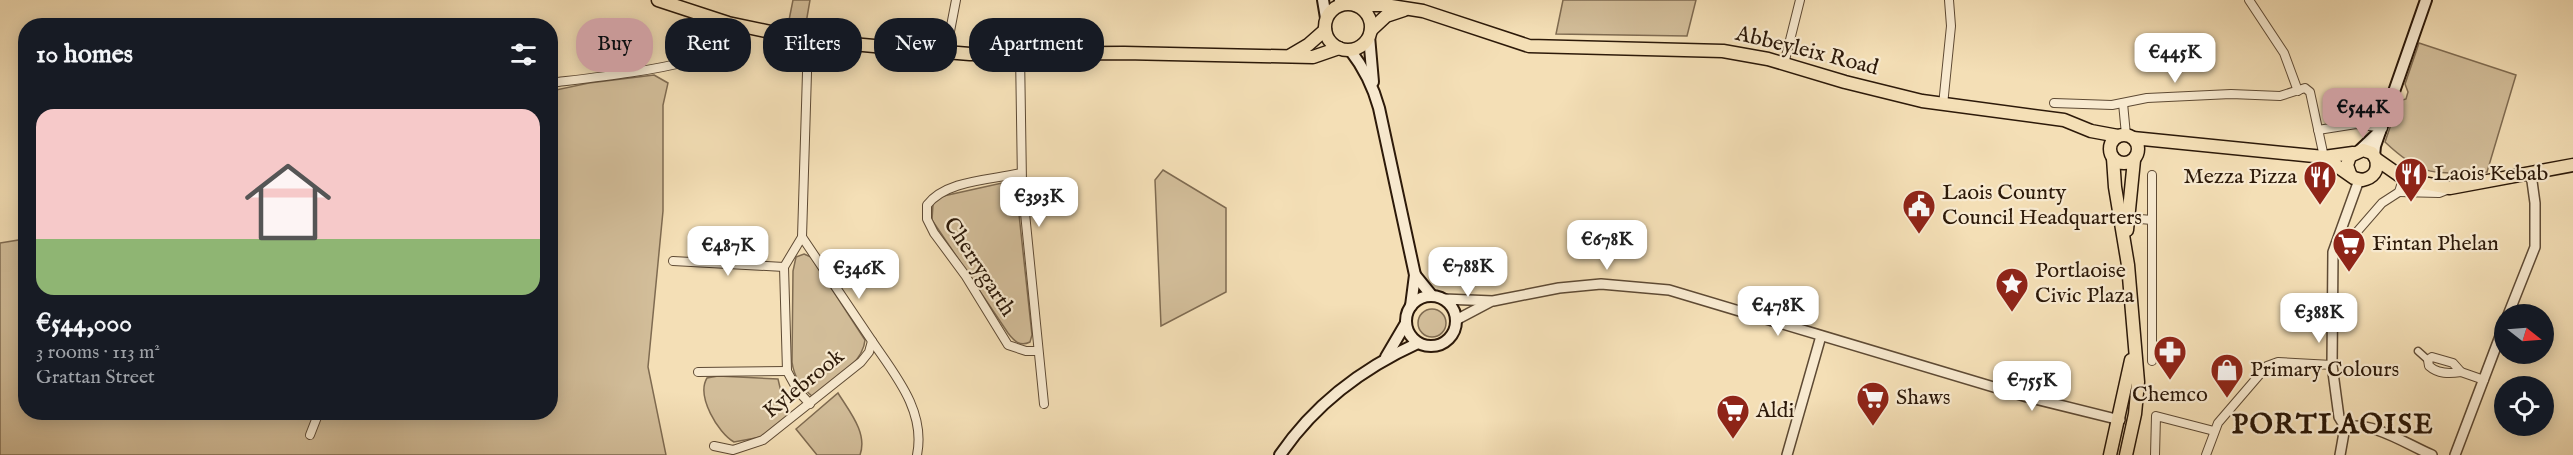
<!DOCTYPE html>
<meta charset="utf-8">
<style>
:root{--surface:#171b24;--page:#20242c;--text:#f1f3f6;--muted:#9ea1a6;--line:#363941;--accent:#c59692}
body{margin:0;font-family:"IM FELL English",serif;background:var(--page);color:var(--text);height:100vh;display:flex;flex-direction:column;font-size:22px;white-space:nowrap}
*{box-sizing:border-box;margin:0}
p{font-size:20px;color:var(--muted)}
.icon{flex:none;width:33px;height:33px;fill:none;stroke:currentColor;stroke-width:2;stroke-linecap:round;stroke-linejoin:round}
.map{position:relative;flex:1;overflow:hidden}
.details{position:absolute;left:18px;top:18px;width:540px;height:402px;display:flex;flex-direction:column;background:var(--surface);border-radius:24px;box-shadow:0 3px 15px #0003}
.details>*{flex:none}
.banner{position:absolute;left:576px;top:18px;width:570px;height:54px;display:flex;gap:12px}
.needle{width:39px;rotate:107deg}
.tools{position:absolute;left:2494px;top:304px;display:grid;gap:12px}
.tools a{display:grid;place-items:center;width:60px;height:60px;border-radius:50%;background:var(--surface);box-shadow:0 3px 15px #0003;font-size:30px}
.price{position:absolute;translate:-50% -51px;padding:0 14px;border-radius:12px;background:#fff;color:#222;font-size:20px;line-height:39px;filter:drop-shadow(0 2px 3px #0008)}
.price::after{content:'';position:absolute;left:50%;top:36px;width:18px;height:14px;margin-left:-9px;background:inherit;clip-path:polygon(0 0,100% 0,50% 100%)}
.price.current{background:var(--accent);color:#111}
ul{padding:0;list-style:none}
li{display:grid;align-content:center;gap:12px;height:318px;padding:0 18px}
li+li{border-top:2px solid var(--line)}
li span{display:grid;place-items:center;height:186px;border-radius:18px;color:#555}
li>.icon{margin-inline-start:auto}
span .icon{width:108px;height:108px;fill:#fffc;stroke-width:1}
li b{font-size:26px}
h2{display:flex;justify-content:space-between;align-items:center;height:72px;padding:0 18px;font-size:26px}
.pill{padding:0 21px;border-radius:24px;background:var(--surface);box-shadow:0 3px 15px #0003;font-size:21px;line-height:54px}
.pill.current{background:var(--accent);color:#111}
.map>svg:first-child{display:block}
.green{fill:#d2bd99;stroke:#7f6b51;stroke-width:1.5}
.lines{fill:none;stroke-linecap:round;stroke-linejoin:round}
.pedestrian-casing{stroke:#5e4a34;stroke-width:9}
.minor-casing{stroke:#5e4a34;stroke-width:10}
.tertiary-casing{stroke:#5e4a34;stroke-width:12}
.secondary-casing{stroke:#2c1909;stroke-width:14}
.primary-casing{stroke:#2c1909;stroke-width:15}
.pedestrian{stroke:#f8ead0;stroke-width:6}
.minor{stroke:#f8ead0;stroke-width:8}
.tertiary{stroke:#f8ead0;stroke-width:9}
.secondary{stroke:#f8ead0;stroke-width:10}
.primary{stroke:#f4dfb6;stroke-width:12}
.labels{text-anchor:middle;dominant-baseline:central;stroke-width:4.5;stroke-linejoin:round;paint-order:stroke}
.street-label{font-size:22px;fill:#2c1909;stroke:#f8ead0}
.poi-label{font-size:22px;fill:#2c1909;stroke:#f8ead0;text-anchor:start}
.district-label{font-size:28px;font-weight:bold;letter-spacing:1.5px;fill:#2c1909;stroke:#f8ead0}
</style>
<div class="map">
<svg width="2573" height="455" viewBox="0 0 2573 455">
<rect width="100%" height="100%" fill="#f4dfb6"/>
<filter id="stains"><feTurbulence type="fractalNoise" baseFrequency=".00333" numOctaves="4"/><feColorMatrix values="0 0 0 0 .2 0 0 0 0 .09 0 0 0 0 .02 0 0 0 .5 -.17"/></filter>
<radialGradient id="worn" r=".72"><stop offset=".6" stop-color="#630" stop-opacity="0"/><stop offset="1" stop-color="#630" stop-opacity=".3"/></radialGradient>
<g class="green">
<path d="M793,0H810L805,29L788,25Z"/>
<path d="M1563,0H1696L1687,36L1556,34Z"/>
<path d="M2419,43L2516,75L2487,172C2436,173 2424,179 2385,142L2399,101L2406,99L2408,92L2405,84Z"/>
<path d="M654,75L668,83L663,105V211L648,367L666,455H0V243L25,239L26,412H550L551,91L589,83Z"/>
<path d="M1163,170L1226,208V292L1161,326L1155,180Z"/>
<path d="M1002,183L1011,187L1017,196L1032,335L1030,342C1020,347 1014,341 1008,333L932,220L933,204L939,197Z"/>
<path d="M804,254L811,257L865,340C863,364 831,382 813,397C801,387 794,377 792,362L793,271L796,257Z"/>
<circle cx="1432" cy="323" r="14"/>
<path d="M718,376L778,379L787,417L761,437L734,442C718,433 696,396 707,378Z"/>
<path d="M838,393C849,411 868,433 860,455H817L796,429Z"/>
</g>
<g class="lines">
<g class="pedestrian-casing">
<path id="pedestrian" d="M2418,351L2428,360"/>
</g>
<g class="minor-casing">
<g id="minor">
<path d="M2249,0L2284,53L2298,91"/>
<path d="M946,52L956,0"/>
<path d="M1020,53L1022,183L1044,404"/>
<path d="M1784,64L1800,0"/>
<path d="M550,83C599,77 647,72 694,60C702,58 715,61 721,54C728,47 727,33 728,23"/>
<path d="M2054,103L2112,105L2147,98L2231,94L2280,96L2305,88L2310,92L2324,157"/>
<path d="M2123,103L2126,135"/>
<path d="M1943,105L1951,26L1949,0"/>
<path d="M2318,130L2356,124L2383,128"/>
<path d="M1021,173C991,180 946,180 927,205V219L934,233L965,275L1008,345L1026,351H1038"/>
<path d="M2399,192L2439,193L2449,189"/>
<path d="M2128,218L2152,220V361"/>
<path d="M2152,220V175"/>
<path d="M802,237L784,267L787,371L798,391L810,404"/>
<path d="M2342,249L2382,203L2399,192L2403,179"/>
<path d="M673,261L784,267"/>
<path d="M872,341C895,375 926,411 917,455"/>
<path d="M2432,357L2453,363L2461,372C2449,374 2438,374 2429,366L2428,360Z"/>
<path d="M698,372L787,371"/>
<path d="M2461,372L2484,380"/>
<path d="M310,435L319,412"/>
<path d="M714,446L733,450L763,440L861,362L869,352L872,341L802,237L808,40"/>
<path d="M2155,455L2156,416L2214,431"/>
<path d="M2206,455L2218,423L2267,366L2278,362L2332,365"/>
</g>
</g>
<g class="tertiary-casing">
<g id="tertiary">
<path d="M1444,299L1493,301L1559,288L1601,284L1669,290L2027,397L2120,420"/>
<path d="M2508,315L2535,247V203L2531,174"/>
<path d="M1456,320L1490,302"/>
<path d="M2345,427C2373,421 2406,444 2432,455"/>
<path d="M1787,455L1821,336"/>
<path d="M2340,455L2345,427L2339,417L2332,365L2333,252L2359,180"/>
<path d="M2455,455L2505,323"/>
</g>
</g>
<g class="secondary-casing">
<g id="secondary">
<path d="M1323,0L1326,18"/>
<path d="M1340,0L1344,4"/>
<path d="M1369,36L1373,82"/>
<path d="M1350,50C1364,68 1373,86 1379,108L1415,275L1411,306"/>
<path d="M2360,150L2380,131"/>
<path d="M2374,156L2375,146L2426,0"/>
<path d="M1415,275L1432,296"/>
<circle cx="1431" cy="321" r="25"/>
<path d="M1386,357L1406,323"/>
<path d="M1280,455C1314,405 1363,368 1418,343"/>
</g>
</g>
<g class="primary-casing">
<g id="primary">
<path d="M658,0L728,23L808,40L896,48L970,54L1124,53L1313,57L1339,48"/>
<circle cx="1348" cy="27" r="23"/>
<path d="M1356,5H1385L1423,11L1529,46L1723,51L1768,59L1845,82L1922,101L2064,120L2091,131L2118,136"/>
<path d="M1371,30L1386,16L1404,10"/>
<path d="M1291,55L1308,45L1325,30"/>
<circle cx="2124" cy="149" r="14"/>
<path d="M2133,138L2324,157L2353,153"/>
<path d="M2324,157L2354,178L2362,180C2373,178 2379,171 2376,159"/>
<path d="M2113,158L2115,187L2128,265L2138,382L2135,414L2126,455"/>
<path d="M2350,174L2347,165L2350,156L2363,150L2372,153L2376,159L2406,180L2450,188L2573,165"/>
<path d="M2127,230L2134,160"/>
<path d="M2110,455L2131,360"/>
</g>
</g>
<use href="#pedestrian" class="pedestrian"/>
<use href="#minor" class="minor"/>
<use href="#tertiary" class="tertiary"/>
<use href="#secondary" class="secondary"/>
<use href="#primary" class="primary"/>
</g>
<defs>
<g id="restaurant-pin" transform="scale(1.725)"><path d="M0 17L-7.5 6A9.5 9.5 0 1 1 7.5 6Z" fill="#8f2418" stroke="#f8ead0"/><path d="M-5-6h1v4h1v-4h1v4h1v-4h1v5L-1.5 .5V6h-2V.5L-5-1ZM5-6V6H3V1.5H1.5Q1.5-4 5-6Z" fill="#fff"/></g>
<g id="civic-pin" transform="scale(1.725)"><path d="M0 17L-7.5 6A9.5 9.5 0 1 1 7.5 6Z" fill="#8f2418" stroke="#f8ead0"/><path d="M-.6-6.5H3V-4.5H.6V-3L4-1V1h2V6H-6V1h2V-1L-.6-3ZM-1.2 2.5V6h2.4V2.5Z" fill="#fff"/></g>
<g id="supermarket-pin" transform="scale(1.725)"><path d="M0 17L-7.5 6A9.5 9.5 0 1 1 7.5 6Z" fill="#8f2418" stroke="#f8ead0"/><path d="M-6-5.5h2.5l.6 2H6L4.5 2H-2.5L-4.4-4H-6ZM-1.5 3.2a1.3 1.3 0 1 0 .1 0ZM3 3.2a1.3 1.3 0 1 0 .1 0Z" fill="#fff"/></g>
<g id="sight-pin" transform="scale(1.725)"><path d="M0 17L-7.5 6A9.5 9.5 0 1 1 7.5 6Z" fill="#8f2418" stroke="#f8ead0"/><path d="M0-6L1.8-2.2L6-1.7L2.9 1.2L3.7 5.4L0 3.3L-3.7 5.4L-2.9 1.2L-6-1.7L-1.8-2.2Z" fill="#fff"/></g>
<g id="pharmacy-pin" transform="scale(1.725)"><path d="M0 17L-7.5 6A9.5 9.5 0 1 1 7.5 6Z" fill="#8f2418" stroke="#f8ead0"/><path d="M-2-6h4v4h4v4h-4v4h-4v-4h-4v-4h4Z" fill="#fff"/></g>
<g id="shop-pin" transform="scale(1.725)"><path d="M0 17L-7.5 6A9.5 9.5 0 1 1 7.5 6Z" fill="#8f2418" stroke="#f8ead0"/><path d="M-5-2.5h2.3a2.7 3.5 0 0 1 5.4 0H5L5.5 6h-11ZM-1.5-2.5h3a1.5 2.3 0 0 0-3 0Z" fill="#fff"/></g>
</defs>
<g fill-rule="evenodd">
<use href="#restaurant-pin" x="2411" y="174"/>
<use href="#restaurant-pin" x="2320" y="177"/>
<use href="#civic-pin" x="1919" y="206"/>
<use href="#supermarket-pin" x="2349" y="244"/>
<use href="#sight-pin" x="2012" y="284"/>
<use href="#pharmacy-pin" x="2170" y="352"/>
<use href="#shop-pin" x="2227" y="370"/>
<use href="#supermarket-pin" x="1873" y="398"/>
<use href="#supermarket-pin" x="1733" y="411"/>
</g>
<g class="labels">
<g class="street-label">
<text transform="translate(1807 51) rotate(14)">Abbeyleix Road</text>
<text transform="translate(979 267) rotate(57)">Cherrygarth</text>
<text transform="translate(804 384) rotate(-39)">Kylebrook</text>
</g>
<g class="poi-label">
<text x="2434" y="174">Laois Kebab</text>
<text x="2297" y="177" text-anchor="end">Mezza Pizza</text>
<text x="1942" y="193">Laois County<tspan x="1942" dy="25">Council Headquarters</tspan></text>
<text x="2372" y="244">Fintan Phelan</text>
<text x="2035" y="271">Portlaoise<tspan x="2035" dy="25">Civic Plaza</tspan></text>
<text x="2250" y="370">Primary Colours</text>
<text x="2170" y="395" text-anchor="middle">Chemco</text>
<text x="1896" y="398">Shaws</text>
<text x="1756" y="411">Aldi</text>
</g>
<g class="district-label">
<text x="2333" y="425">PORTLAOISE</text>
</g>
</g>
<rect width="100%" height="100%" filter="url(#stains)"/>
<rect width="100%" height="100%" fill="url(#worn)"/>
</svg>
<div class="tools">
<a><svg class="needle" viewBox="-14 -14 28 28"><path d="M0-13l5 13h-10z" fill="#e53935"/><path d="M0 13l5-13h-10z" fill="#9ea1a6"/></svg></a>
<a><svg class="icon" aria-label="locate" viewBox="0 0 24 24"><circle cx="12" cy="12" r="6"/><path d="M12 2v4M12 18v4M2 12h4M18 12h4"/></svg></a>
</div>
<b class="price" style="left:2175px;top:84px">€445K</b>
<b class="price current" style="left:2363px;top:139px">€544K</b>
<b class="price" style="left:1039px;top:228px">€393K</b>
<b class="price" style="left:1607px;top:271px">€678K</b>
<b class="price" style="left:728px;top:277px">€487K</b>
<b class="price" style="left:1468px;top:298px">€788K</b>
<b class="price" style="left:859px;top:300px">€346K</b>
<b class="price" style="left:1778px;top:337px">€478K</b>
<b class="price" style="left:2319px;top:344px">€388K</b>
<b class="price" style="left:2032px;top:412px">€755K</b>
<div class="banner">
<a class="pill current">Buy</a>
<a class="pill">Rent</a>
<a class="pill">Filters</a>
<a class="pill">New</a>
<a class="pill">Apartment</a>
</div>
<section class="details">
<h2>10 homes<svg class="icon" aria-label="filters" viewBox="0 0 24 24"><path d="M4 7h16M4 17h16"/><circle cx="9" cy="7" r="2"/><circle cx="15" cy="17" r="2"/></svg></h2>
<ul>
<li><span style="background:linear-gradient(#f6c9c9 70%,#8fb573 0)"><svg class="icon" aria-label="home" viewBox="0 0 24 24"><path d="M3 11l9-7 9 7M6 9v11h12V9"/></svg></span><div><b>€544,000</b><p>3 rooms · 113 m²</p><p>Grattan Street</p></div></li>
</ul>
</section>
</div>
